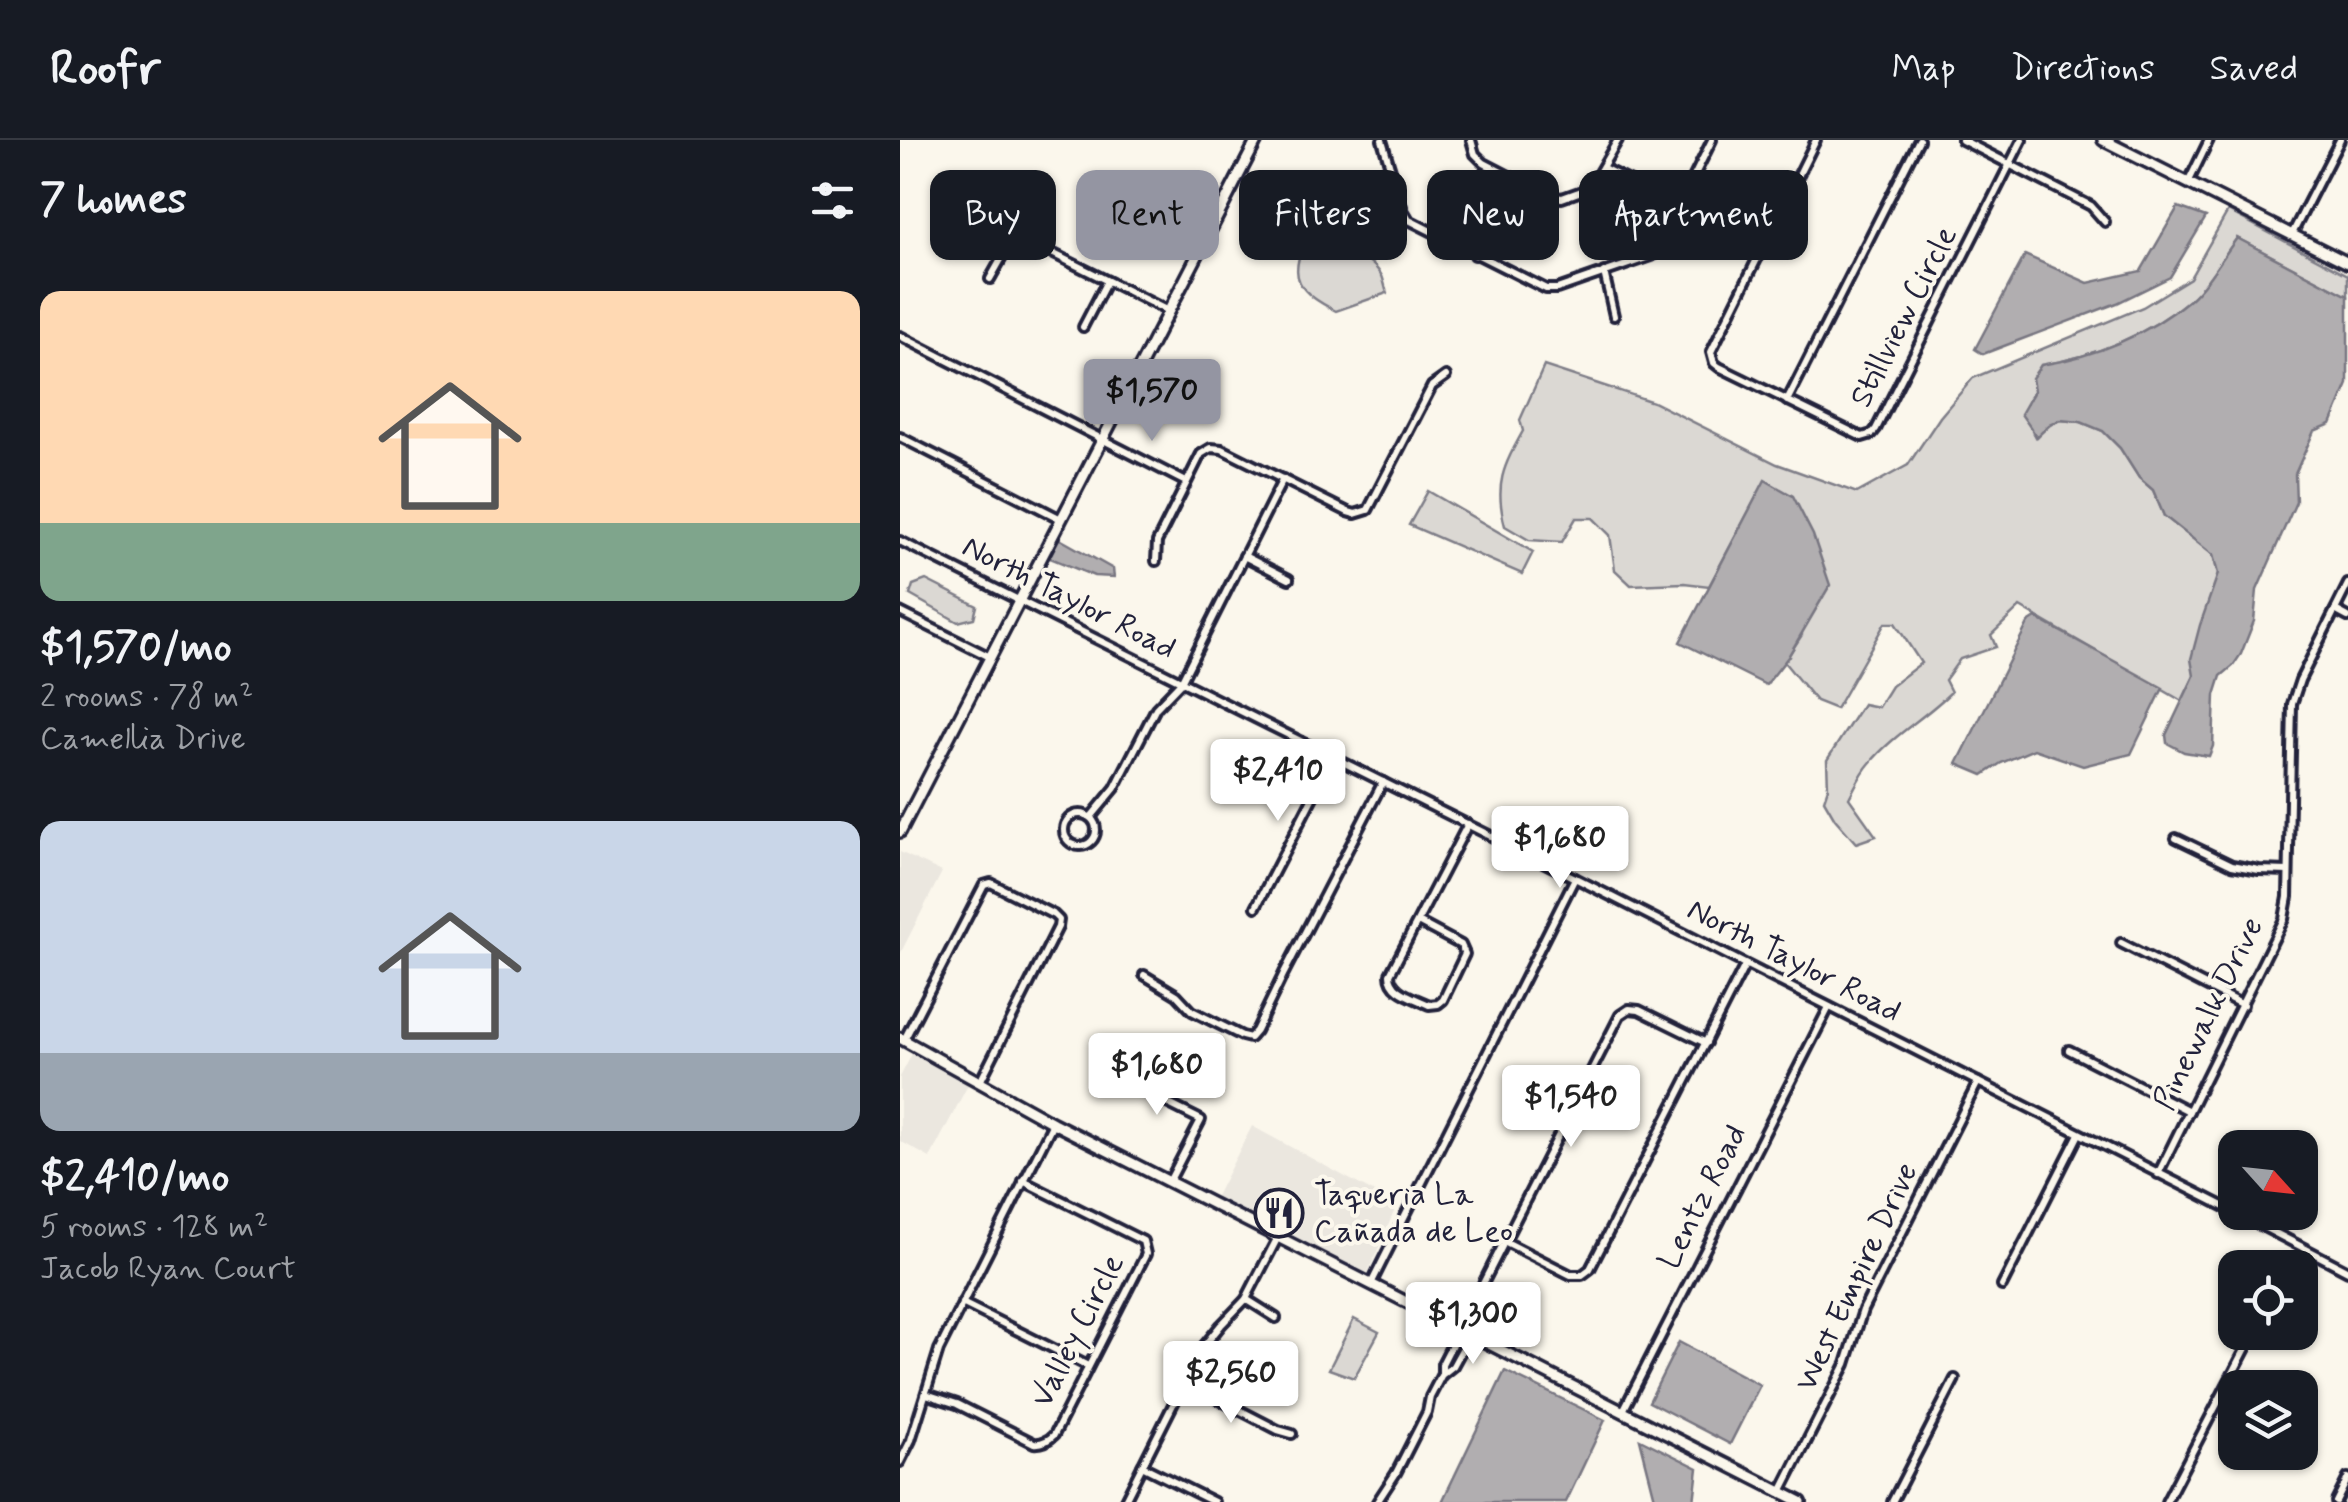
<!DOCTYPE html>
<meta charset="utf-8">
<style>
:root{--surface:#171b24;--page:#20242c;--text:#f1f3f6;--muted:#9ea1a6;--line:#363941;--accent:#9495a2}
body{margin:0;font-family:Mynerve,sans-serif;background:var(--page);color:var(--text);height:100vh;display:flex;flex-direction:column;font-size:38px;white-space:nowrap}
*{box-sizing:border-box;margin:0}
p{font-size:32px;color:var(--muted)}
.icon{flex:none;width:55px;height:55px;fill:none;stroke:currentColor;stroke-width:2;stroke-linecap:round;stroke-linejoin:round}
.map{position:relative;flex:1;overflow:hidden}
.details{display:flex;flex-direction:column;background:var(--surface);width:900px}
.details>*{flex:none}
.hud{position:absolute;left:30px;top:30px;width:950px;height:90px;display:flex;gap:20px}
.needle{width:65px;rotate:117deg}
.controls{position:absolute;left:1318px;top:990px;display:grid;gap:20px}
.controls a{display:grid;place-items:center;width:100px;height:100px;border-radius:20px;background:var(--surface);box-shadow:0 2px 8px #0004;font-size:50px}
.price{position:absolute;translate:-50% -85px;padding:0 22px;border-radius:10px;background:#fff;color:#222;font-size:32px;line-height:65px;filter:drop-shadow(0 2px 5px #0008)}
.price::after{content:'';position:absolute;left:50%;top:60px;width:30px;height:22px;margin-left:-15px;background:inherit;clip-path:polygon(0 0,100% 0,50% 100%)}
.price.on{background:var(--accent);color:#111}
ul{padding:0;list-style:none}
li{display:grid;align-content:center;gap:20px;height:530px;padding:0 40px}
li span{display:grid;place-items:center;height:310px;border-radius:20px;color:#555}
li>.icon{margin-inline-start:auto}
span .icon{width:180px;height:180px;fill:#fffc;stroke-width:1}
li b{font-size:42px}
h2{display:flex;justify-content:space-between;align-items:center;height:120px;padding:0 40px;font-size:42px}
.tag{padding:0 35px;border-radius:20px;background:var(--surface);box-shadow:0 2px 8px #0004;font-size:35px;line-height:90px}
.tag.on{background:var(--accent);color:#111}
header{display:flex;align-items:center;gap:60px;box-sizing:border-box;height:140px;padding:0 50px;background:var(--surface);border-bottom:2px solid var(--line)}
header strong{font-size:48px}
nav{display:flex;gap:55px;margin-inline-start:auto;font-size:35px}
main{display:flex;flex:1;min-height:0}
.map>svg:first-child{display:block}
.built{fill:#ebe7df}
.green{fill:#dbd8d3;stroke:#7e7d87;stroke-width:2.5}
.water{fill:#b1aeb0;stroke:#787681;stroke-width:2.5}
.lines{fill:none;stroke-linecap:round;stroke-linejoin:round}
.street-casing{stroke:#22223b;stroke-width:14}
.secondary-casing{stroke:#22223b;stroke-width:16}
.street{stroke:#fbf7ec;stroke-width:6}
.secondary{stroke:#fbf7ec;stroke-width:9}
.labels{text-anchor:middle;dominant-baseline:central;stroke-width:8;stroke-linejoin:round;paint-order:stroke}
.street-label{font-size:32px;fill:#22223b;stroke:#fbf7ec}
.poi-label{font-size:32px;fill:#22223b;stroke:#fbf7ec;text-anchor:start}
</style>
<header>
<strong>Roofr</strong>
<nav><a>Map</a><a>Directions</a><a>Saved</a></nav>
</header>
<main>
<section class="details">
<h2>7 homes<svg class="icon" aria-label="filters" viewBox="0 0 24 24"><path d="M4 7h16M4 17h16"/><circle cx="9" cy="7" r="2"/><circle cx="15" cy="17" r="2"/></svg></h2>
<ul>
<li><span style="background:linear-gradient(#ffd9b3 75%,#7fa58c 0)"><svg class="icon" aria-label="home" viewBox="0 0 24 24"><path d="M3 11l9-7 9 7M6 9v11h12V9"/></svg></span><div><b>$1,570/mo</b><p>2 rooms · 78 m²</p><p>Camellia Drive</p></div></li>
<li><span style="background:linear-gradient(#c9d6e8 75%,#9aa5b1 0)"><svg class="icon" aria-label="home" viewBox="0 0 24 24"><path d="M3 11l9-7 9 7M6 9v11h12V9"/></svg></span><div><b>$2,410/mo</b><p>5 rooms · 128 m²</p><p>Jacob Ryan Court</p></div></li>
</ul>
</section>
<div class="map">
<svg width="1448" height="1362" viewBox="0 0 1448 1362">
<rect width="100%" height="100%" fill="#fbf7ec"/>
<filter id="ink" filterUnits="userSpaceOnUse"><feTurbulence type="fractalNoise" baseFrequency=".01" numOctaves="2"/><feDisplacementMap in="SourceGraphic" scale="20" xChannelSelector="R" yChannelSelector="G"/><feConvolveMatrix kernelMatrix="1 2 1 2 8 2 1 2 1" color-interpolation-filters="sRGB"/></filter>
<g filter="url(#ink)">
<g class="built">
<path d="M0,712L42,732L0,814Z"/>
<path d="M12,914L69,943L30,1018L0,1001V937Z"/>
<path d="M352,986L497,1065L466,1137L314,1060Z"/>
</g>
<g class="green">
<path d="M1328,71L1448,135V156L1337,98C1322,118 1308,144 1289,160C1248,195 1193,217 1141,225L1127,280L1136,297L1150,285L1160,280L1181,282L1203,291L1220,308L1239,338L1253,350L1264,376L1313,414L1318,434L1294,536L1282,561L1120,467L1091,495L1096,507L1060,519L1045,540L1051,552C1026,577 993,595 970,623C961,633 955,647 949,658L976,696L956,703L935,679L924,660L928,648L927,620L963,564L978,567L991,546L1021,523L995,483H985L936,569L916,561L884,522L902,495L892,356L865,341L809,446L784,443L731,445L715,430L710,395L693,378H676L662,402L629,400L605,386C594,345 603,327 623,291L620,280L644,226L753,262L877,324L957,353L1008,325L1040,277L1073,238L1243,167L1290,138Z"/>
<path d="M407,98C431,102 469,113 482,136C483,137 486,151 487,153L436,171C399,152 386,138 407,98Z"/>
<path d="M528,351L633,412L622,434L509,385Z"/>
<path d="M26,440L77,466L74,478L58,482L10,455L13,445Z"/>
<path d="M454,1179L479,1192L454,1238L429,1229Z"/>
</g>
<g class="water">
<path d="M1278,67L1306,77L1270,137L1217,163L1083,214L1075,209L1125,115L1188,143L1241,131Z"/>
<path d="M1337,98L1448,156V244L1431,284L1414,291L1395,334L1396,362L1357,450L1354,481L1341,514L1333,526L1321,536L1315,555L1313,606L1309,616L1284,612L1267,603L1266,595L1294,536L1291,519L1300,485L1318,434L1313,415L1264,376L1253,350L1239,338L1220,308L1203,291L1181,282L1160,280L1149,285L1137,297L1121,274L1134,251L1132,238L1141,225C1193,217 1248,195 1289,160C1308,143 1322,118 1337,98Z"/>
<path d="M865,340L893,356L913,395L930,445L888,517L866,545L780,502Z"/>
<path d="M158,398L213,429L214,437L194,436L148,417Z"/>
<path d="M1136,478L1263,548L1231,614L1183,626L1134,609L1101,623L1083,635L1057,624L1128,483Z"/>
<path d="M779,1202L860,1245L830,1304L749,1262Z"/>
<path d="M605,1231L705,1280L666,1362H542Z"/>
<path d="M740,1299L798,1328L794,1362H756Z"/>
</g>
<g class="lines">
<g class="street-casing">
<g id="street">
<path d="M482,0L503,70L509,80L646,149H657L752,116L758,109L812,0"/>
<path d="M571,0L575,14L584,23L648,56L662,58L690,48L718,0"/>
<path d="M916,0L811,212L814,223L819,227L962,297L972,294L976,289L1122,0"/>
<path d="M1062,0L1191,66L1205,82"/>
<path d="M703,28L818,86"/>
<path d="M448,43L490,29"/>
<path d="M1288,43L1309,0"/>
<path d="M1392,94L1440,0"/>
<path d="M575,115L614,39"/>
<path d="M704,132L714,176"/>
<path d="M90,139L108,107L112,102L124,99L268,171"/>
<path d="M183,187L207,141"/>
<path d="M0,196L286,342"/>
<path d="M887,261L1019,0"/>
<path d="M0,297L161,379"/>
<path d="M0,401L675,738L1335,1072"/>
<path d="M344,416L389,439"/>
<path d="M256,421L257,402L301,314L311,308L322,309L448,372L455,374L468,370L532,246L546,236"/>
<path d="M1435,470L1448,477"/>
<path d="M0,472L90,517"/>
<circle cx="180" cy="690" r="16"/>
<path d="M191,677L215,648L256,568L281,542L383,339"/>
<path d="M1276,698L1332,725L1359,730L1388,731"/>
<path d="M356,767L433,618"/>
<path d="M518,782L561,805L565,814L543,860L538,864L529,865C513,857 490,852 490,834L568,684"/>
<path d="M1221,803L1343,865"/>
<path d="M244,835L277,855L292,871L342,896L350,898L356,891L384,833L483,642"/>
<path d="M4,900L84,745L91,743L154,775L159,780L158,787L80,942"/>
<path d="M1169,910L1289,971"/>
<path d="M199,929L301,980L269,1042"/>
<path d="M1258,1034L1384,779L1388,757L1392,564L1400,540L1448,444"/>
<path d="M1335,1072L1448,1131"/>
<path d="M604,1101L671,1135H682L690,1129L845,825"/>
<path d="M471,1144L675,738"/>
<path d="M1102,1146L1179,994"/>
<path d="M346,1159L376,1178"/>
<path d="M62,1163L188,1226"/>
<path d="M543,1234L553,1226L571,1193"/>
<path d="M285,1242L378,1290L392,1294"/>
<path d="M26,1254L57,1264L134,1303C142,1304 148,1301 154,1295L246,1114L243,1101L123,1041"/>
<path d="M723,1271L929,867"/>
<path d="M0,1322L11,1300L39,1210L153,983"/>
<path d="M242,1326L314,1362"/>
<path d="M881,1352L946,1224L963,1170L1078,942"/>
<path d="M224,1362L300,1211L321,1185L346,1159L378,1097"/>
<path d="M477,1362L496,1333L527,1272L530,1257L542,1234V1224L720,875L729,869L739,870L806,903"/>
<path d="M992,1362L1055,1239"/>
<path d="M1266,1362L1346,1208"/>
<path d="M1436,1362L1448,1338"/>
</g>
</g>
<g class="secondary-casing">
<g id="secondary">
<path d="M1203,0L1448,123"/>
<path d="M0,692L357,0"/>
<path d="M0,898L153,983L901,1362"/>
</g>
</g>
<use href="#street" class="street"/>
<use href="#secondary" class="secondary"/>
</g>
</g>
<defs>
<g id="restaurant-ring" transform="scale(2.5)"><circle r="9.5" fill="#fbf7ec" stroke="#22223b" stroke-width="1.5"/><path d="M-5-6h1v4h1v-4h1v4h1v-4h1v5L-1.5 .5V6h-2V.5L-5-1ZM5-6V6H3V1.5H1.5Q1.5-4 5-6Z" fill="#22223b"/></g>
</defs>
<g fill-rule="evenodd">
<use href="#restaurant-ring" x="379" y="1073"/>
</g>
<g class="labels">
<g class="street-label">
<text transform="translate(1004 177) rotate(-63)">Stillview Circle</text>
<text transform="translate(169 458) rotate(27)">North Taylor Road</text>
<text transform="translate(894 821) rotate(27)">North Taylor Road</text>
<text transform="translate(1309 874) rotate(-64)">Pinewalk Drive</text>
<text transform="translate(803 1057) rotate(-63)">Lentz Road</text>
<text transform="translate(957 1137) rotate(-65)">West Empire Drive</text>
<text transform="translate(178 1191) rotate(-63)">Valley Circle</text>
</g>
<g class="poi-label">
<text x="414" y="1055">Taqueria La<tspan x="414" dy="37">Cañada de Leo</tspan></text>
</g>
</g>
</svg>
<div class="controls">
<a><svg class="needle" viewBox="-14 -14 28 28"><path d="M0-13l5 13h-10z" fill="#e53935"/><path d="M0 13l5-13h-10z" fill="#9ea1a6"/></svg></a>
<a><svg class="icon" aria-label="locate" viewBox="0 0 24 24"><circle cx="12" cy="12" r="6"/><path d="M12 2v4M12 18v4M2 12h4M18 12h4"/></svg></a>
<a><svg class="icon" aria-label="layers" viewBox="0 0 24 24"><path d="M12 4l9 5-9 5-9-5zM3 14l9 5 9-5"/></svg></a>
</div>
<b class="price on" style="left:252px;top:304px">$1,570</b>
<b class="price" style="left:378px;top:684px">$2,410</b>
<b class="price" style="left:660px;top:751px">$1,680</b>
<b class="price" style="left:257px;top:978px">$1,680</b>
<b class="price" style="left:671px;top:1010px">$1,540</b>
<b class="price" style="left:573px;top:1227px">$1,300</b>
<b class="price" style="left:331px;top:1286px">$2,560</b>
<div class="hud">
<a class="tag">Buy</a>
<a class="tag on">Rent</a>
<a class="tag">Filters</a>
<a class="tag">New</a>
<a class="tag">Apartment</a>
</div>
</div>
</main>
